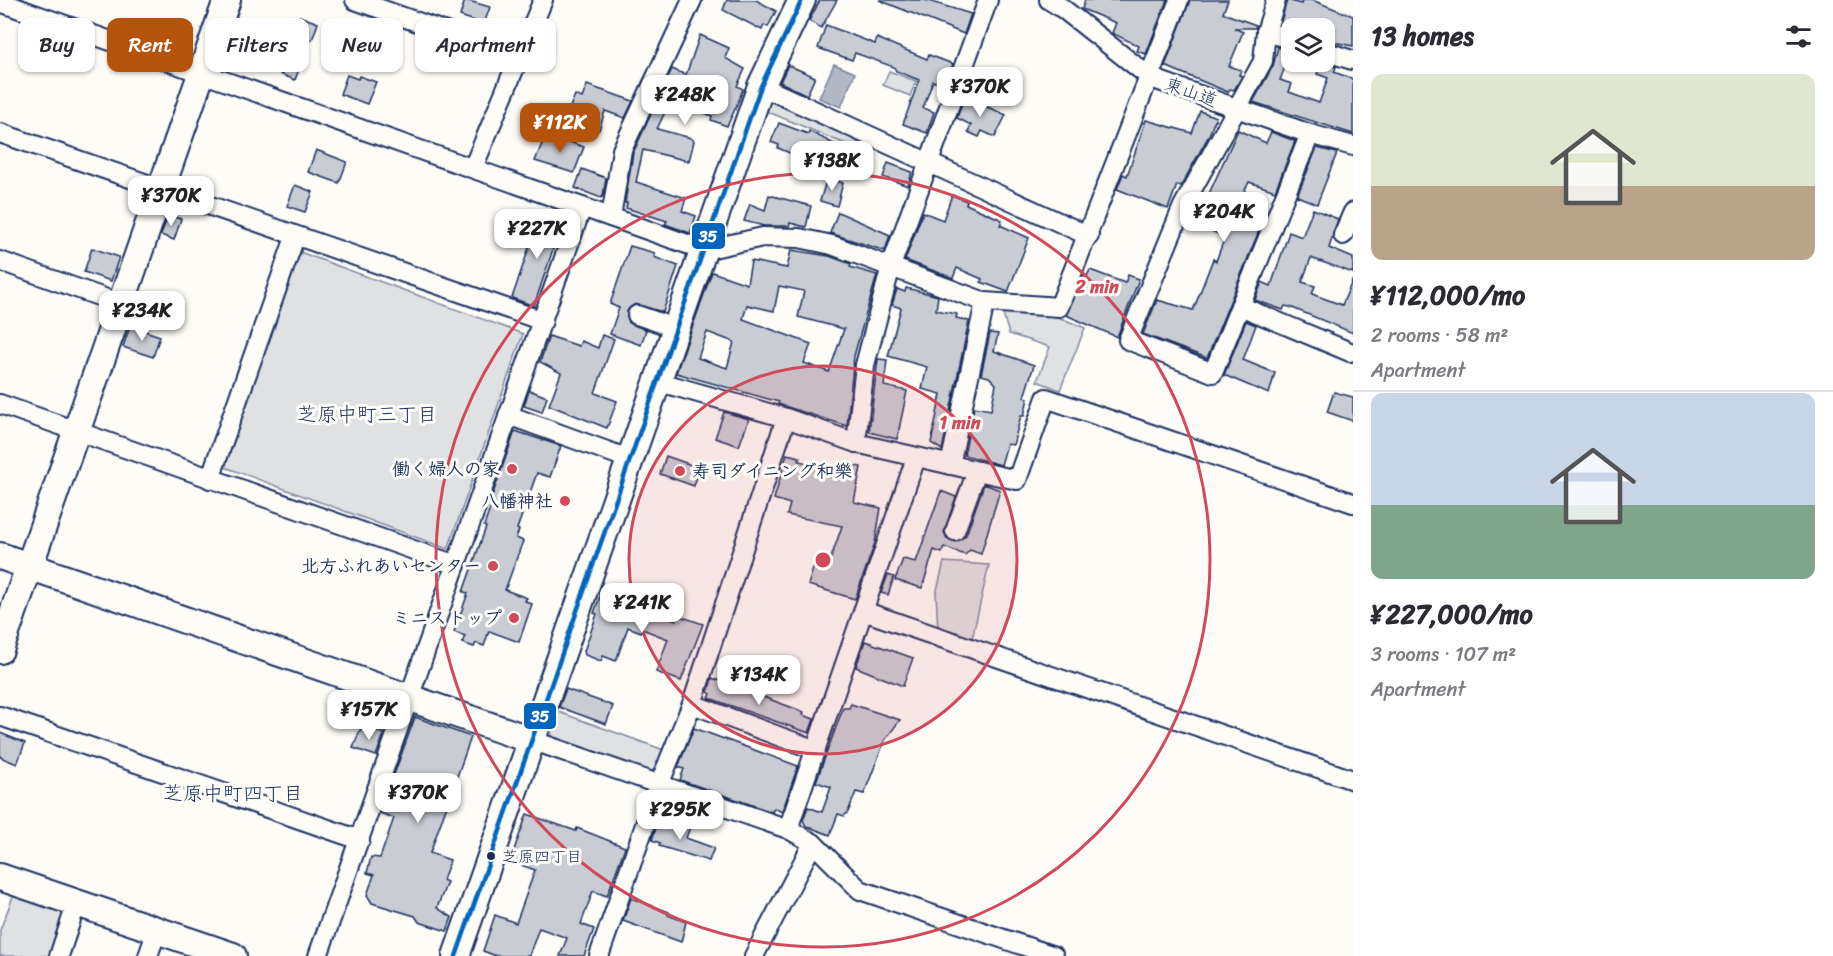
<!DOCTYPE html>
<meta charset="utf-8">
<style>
:root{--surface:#fff;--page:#f7f7f7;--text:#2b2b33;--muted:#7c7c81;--line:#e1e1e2;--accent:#b45309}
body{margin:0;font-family:Sriracha,"Klee One",sans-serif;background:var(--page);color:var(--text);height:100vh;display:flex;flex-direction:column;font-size:22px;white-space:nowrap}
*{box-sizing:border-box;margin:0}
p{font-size:20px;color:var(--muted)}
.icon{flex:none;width:33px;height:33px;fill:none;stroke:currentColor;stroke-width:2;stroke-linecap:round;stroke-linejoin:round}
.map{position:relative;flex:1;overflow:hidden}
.details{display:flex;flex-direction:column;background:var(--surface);width:480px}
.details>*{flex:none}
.guide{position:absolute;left:18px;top:18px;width:570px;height:54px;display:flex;gap:12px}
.tools{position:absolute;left:1281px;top:18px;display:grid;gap:12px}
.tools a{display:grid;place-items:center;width:54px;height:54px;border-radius:12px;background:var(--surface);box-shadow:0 2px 4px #0004;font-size:30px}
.price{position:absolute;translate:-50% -51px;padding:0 14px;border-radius:12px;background:#fff;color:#222;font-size:20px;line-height:39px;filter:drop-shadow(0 2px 3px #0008)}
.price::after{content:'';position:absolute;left:50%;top:36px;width:18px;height:14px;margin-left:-9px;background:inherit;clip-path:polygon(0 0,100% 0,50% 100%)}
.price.selected{background:var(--accent);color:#fff}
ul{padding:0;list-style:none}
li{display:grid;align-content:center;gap:12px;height:318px;padding:0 18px}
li+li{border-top:2px solid var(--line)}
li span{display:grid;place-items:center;height:186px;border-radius:12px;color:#555}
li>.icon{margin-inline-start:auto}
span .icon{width:108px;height:108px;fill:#fffc;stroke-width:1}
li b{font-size:26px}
h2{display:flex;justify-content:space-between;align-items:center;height:72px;padding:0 18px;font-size:26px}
.pill{padding:0 21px;border-radius:12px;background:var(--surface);box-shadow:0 2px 4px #0004;font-size:21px;line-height:54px}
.pill.selected{background:var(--accent);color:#fff}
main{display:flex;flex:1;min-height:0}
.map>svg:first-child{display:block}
.green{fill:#e0e1e3;stroke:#7e88a0;stroke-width:1.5}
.water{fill:#b3b8c5;stroke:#76819c;stroke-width:1.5}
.building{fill:#c9ccd3;stroke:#1b2f5e;stroke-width:1.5;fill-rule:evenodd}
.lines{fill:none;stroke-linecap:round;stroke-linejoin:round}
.street-casing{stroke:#1b2f5e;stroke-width:22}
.secondary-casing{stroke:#1b2f5e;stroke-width:30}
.street{stroke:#fdfcf7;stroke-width:18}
.secondary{stroke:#fdfcf7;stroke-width:26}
.bus-1-casing{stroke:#fdfcf7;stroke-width:9}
.bus-1{stroke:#0065bd;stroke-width:4.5}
.ring{fill:none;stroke:#d1495b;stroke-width:3}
.poi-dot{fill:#d1495b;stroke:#fdfcf7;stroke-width:2}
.bus-dot{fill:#1b2f5e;stroke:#fdfcf7;stroke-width:2}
.labels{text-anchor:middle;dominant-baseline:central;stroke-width:6;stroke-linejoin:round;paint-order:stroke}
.bus-label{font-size:16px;fill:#1b2f5e;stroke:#fdfcf7;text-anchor:start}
.street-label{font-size:18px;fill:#1b2f5e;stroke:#fdfcf7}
.poi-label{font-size:18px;font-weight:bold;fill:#1b2f5e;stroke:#fdfcf7;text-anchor:end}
.neighbourhood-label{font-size:20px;fill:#1b2f5e;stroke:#fdfcf7}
.centre{fill:#d1495b;stroke:#fdfcf7;stroke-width:3}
.ring-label{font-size:18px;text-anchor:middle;font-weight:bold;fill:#d1495b;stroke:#fdfcf7;stroke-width:6;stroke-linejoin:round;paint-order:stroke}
.line-badge{stroke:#fdfcf7;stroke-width:2}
.badge-label{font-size:16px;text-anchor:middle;font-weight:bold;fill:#fff}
</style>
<main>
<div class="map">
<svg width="1353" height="956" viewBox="0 0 1353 956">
<rect width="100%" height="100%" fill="#fdfcf7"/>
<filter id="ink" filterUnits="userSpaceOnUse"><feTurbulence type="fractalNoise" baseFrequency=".0167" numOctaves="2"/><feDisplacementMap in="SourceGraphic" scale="12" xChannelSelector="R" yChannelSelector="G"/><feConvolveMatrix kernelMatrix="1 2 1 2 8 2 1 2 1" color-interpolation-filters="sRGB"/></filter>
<g filter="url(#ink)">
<g class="green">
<path d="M889,71L916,81L910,96L883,85Z"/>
<path d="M774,100L859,140L855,148L766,111L768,103Z"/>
<path d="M297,251L523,334L448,549L222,466Z"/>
<path d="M1001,308L1053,315L1085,328L1060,390L1037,381L1050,347L1009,334Z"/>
<path d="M944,562L989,565L971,643L938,631L936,594Z"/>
<path d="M556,711L664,750L657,768L650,772L553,737L550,729Z"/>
<path d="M16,889L64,905L67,914L52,956H0V930Z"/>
</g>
<path class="water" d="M834,64L855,73L841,107L819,98Z"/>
<g class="building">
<path d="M465,0L490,7L484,24L460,16Z"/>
<path d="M727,0H756L776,11L768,27L764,25L762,30L723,10Z"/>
<path d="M820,0H837L821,28L809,21Z"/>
<path d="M879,0H925L971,14L964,34Z"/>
<path d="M1085,0H1167L1146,54L1137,51L1139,46L1112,33L1116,23L1082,9Z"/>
<path d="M1190,0H1228L1223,13L1256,25L1255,28H1234L1243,32L1229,66L1241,70L1239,75L1242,76L1234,90L1230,89L1228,92L1165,66Z"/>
<path d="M1287,0L1301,4L1302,0H1312L1353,16V46L1324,40V28H1293L1280,25Z"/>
<path d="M299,16L318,23L312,40L294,33Z"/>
<path d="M826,25L875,44L877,38L927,59L929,55L953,64L945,86L933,81L923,108L934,112L927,133L903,124L919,80L896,71L894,67L855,53L852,60L818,48Z"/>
<path d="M700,35L729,48L725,58L745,69L737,86L743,89L736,107L727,126L711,120L712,116L671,99L657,129L691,138L694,141L689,161L643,150L636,182L686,198L682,211L696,216L690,233L665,224L667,221L626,208L627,203H625L633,153L672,69L686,75Z"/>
<path d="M1278,47L1291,51L1280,80L1292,84L1289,92L1319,103L1328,78L1317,74L1321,62L1336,67L1334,72L1353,79V134L1253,102L1273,66Z"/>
<path d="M286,56L302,61L295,80L280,74Z"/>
<path d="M788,65L815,77L807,95L780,82Z"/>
<path d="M347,75L358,79L359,76L376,82L367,104L340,94Z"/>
<path d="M587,85L633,101L625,118L605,111L599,130L584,124L586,118L570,107L575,95L582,98Z"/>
<path d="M964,97L1006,115L995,137L982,131L979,137L968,132L971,125L957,118Z"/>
<path d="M1200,111L1216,117L1209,135L1181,186L1177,185L1168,209L1117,189L1123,174L1127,176L1146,120L1192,133Z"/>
<path d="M779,123L803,132L808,134L809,131L842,148L832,171L778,148L779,145L771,142Z"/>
<path d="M1238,130L1266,143L1271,132L1295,141L1275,191L1249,182L1235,210L1263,221L1207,358L1143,334L1157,300L1193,310L1196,303L1213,259L1216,261L1225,237L1201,226L1213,200L1207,198Z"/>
<path d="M546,134L584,147L574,173L535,161Z"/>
<path d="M1317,148L1337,153L1317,204L1297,196Z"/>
<path d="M316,150L347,162L339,183L308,172Z"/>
<path d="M888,163L912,172L908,186L883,177Z"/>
<path d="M582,169L606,178L603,196L601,198L575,188Z"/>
<path d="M827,178L843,183L837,206L820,201Z"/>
<path d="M295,185L313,192L305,212L287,206Z"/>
<path d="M769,195L811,206L806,227L790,223L789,226H764L744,221L750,204L765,210Z"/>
<path d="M952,195L967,201L966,204L1002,220L1000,225L1029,238L1008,292L981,282L982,279L957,268L953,278L905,260L923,212L943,220Z"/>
<path d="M1313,209L1338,219L1329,248L1353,258V273L1311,258L1302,282L1315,286L1312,294L1342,305L1353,279V333L1290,307L1285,306L1283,310L1255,300L1262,282L1271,286L1289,232L1302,237Z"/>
<path d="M541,212L562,222L534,306L512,298Z"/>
<path d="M838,212L890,235L885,251L830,233Z"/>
<path d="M168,215L181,219L174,240L161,235Z"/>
<path d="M630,246L655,253L654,257L678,266L663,312L635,304L627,311L629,323L646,330L641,345L610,334L619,308L610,304Z"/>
<path d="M92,248L119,257L111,281L84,272Z"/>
<path d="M791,250L829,256L851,264L850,267L877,275L854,356L847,426L778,404L779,402L676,373L712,272L747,284L751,261L787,268ZM779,286L804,291L798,317L844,329L829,372L804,363L811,344L743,319L747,305L774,311ZM707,332L734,342L727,368L698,358Z"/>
<path d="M1090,270L1125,283L1128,275L1139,279L1117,337L1066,315L1084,275L1087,276Z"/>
<path d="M906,288L938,296L936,310L957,314L956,318L969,321L942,450L931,443L941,394L922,389L927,367L888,356L901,308L892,305L897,289L905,292Z"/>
<path d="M1246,321L1256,325L1243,360L1275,373L1269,394L1224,375Z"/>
<path d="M130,326L160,336L153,357L123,347Z"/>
<path d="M990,333L998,334L994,351L1034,365L1024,397L1028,398L1024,416H1021L1013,445L1007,444L1001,465L964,455L974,407L991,410L996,384L989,377L981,375Z"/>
<path d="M602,335L614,339L595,393L617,401L607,428L549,405L561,373L540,362L549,336L579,346L581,341L598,348Z"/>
<path d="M878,359L887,360L884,386L907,391L897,439L869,432Z"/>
<path d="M529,390L547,397L542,412L524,406Z"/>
<path d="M1334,392L1353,397V421L1327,412Z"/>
<path d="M724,412L749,419L739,446L715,438Z"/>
<path d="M515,431L561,446L550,477L537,473L517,529L519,530L516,538L523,541L505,590L527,598L525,601L532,604L519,642L489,631L484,646L476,643L474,647L462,643L465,636L454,632L468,593L463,592L486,527L484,526L492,503L490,502Z"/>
<path d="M787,454L800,457L799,461L820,466L818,471L843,477L846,464L861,467L854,502L881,508L875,543L855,599L808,585L817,556L830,561L842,526L787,515L790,504L774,499Z"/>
<path d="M666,456L700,468L694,486L660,474Z"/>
<path d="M984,484L1000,490L981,554L970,550L965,555L944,547L942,553L934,550L922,588L895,580L903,559L916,562L941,491L956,497L944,532L947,539L956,542L966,535Z"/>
<path d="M888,575L894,577L888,595L881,593Z"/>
<path d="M602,591L622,598L621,601L676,620L680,616L703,624L681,681L656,672L668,639L642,629L641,632L628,627L616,661L603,656L601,661L585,655L584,651L597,614L594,613Z"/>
<path d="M865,641L913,658L903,686L856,667Z"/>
<path d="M712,678L804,712L803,715L814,719L809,733L709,698L711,694L708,692Z"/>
<path d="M566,689L613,706L606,724L559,707Z"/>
<path d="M851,704L900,720L885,740L864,794L856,792L848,812L844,816L838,814L830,835L806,826L803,820L808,807L822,812L831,787L816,782L843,708H849Z"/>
<path d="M415,717L471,737L430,853L450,860L443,880L447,882L437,908L452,917L447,931L419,922L415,916L372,903L367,895L374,875L367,873L371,857L380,858L394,818L380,813Z"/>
<path d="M362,725L384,734L376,756L353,748Z"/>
<path d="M694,728L798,766L782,812L774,808L772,812L680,780L684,769L678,767Z"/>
<path d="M0,733L25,743L17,764L0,757Z"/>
<path d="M527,814L576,831L577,828L625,847L607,896L593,891L581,924L594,929L584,956H560L567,938L539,928L529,956H496L483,951L495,915L516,923L535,870L510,861Z"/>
<path d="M658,821L673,826L675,822L690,827L686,838L714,848L709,861L659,846L660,843L652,840Z"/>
<path d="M631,898L669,912L668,915L686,922L681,942L623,921Z"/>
</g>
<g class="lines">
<g class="street-casing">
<g id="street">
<path d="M355,0L520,58"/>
<path d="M1049,0L1062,8L1151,78L1310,134L1353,146"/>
<path d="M1276,0L1266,32L1263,61L1183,206L1128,340L1213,373L1310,134"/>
<path d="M0,2L704,250L763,237L799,238L832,245L985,302L1059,307L1179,0"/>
<path d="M1266,32L1292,40"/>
<path d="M1324,51L1352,60"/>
<path d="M761,86L1089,236"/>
<path d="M0,133L543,321"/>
<path d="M473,168L543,0"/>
<path d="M611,217L622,150L692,0"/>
<path d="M1343,235L1353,212"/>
<path d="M0,261L121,304"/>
<path d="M1240,306L1350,352"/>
<path d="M637,315L675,328"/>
<path d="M656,381L786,418L856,443L1017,480L1046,398L1353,503"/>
<path d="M0,404L456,565"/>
<path d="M508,415L629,459"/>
<path d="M856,443L865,365L891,266L988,0"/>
<path d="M950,465L985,302"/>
<path d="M210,479L295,237"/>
<path d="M955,531L977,471"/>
<path d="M869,613L1353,780"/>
<path d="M692,704L816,750"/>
<path d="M0,716L360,840"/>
<path d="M531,740L788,829L813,843L860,890L1054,956"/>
<path d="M788,829L916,458"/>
<path d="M59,956L77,902"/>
<path d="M148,956L157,930"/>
<path d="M318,956L582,207"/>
<path d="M599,956L659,785L692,704L786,418"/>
<path d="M754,956L813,843"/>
</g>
</g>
<g class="secondary-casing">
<g id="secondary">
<path d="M0,556L531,740"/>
<path d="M0,650L227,0"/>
<path d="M0,877L233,956"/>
<path d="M456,956L761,86L802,0"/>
</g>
</g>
<use href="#street" class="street"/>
<use href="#secondary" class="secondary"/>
<g class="bus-1-casing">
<path id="bus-1" d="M456,956L761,86L802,0"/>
</g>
<use href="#bus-1" class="bus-1"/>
</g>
</g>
<circle cx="823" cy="560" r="194" fill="#d1495b" fill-opacity=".12"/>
<g class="ring">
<circle cx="823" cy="560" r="194"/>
<circle cx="823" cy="560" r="387"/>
</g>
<g class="poi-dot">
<circle cx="512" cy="469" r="6"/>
<circle cx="680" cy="471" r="6"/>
<circle cx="565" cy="501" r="6"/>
<circle cx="493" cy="566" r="6"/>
<circle cx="514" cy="618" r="6"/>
</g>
<circle class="bus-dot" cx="491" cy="856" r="5"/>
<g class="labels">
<g class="bus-label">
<text x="502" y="856">芝原四丁目</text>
</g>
<g class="street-label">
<text transform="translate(1191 92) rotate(20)">東山道</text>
</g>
<g class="poi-label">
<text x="500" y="469">働く婦人の家</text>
<text x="692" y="471" text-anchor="start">寿司ダイニング和樂</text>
<text x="553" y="501">八幡神社</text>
<text x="481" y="566">北方ふれあいセンター</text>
<text x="502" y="618">ミニストップ</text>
</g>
<g class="neighbourhood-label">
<text x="367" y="414">芝原中町三丁目</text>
<text x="233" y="793">芝原中町四丁目</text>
</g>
</g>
<circle cx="823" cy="560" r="9" class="centre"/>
<g class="ring-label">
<text x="1097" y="293">2 min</text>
<text x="960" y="429">1 min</text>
</g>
<g class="line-badge">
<rect x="691" y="222" width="35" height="28" rx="6" fill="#0065bd"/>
<rect x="523" y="702" width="34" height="28" rx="6" fill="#0065bd"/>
</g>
<g class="badge-label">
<text x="708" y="242">35</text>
<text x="540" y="722">35</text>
</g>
</svg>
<div class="tools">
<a><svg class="icon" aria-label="layers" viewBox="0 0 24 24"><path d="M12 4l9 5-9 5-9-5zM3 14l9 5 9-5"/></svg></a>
</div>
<b class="price" style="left:980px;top:118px">¥370K</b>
<b class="price" style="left:685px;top:126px">¥248K</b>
<b class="price selected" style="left:560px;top:154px">¥112K</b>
<b class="price" style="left:832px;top:192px">¥138K</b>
<b class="price" style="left:171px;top:227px">¥370K</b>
<b class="price" style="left:1224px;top:243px">¥204K</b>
<b class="price" style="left:537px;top:260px">¥227K</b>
<b class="price" style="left:142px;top:342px">¥234K</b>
<b class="price" style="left:642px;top:634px">¥241K</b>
<b class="price" style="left:759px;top:706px">¥134K</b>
<b class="price" style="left:369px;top:741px">¥157K</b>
<b class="price" style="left:418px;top:824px">¥370K</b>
<b class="price" style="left:680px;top:841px">¥295K</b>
<div class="guide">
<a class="pill">Buy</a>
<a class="pill selected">Rent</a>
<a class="pill">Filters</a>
<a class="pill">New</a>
<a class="pill">Apartment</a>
</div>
</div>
<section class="details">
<h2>13 homes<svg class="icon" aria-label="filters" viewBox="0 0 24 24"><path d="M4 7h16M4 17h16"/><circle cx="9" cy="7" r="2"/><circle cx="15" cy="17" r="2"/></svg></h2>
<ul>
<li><span style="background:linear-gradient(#dfe7d0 60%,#b9a48a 0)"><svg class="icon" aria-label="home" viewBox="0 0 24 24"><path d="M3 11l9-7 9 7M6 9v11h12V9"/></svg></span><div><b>¥112,000/mo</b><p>2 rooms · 58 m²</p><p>Apartment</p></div></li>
<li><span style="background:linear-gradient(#c9d6e8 60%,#7fa58c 0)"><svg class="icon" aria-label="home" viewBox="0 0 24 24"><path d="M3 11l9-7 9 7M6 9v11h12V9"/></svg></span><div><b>¥227,000/mo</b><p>3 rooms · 107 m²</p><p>Apartment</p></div></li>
</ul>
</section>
</main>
